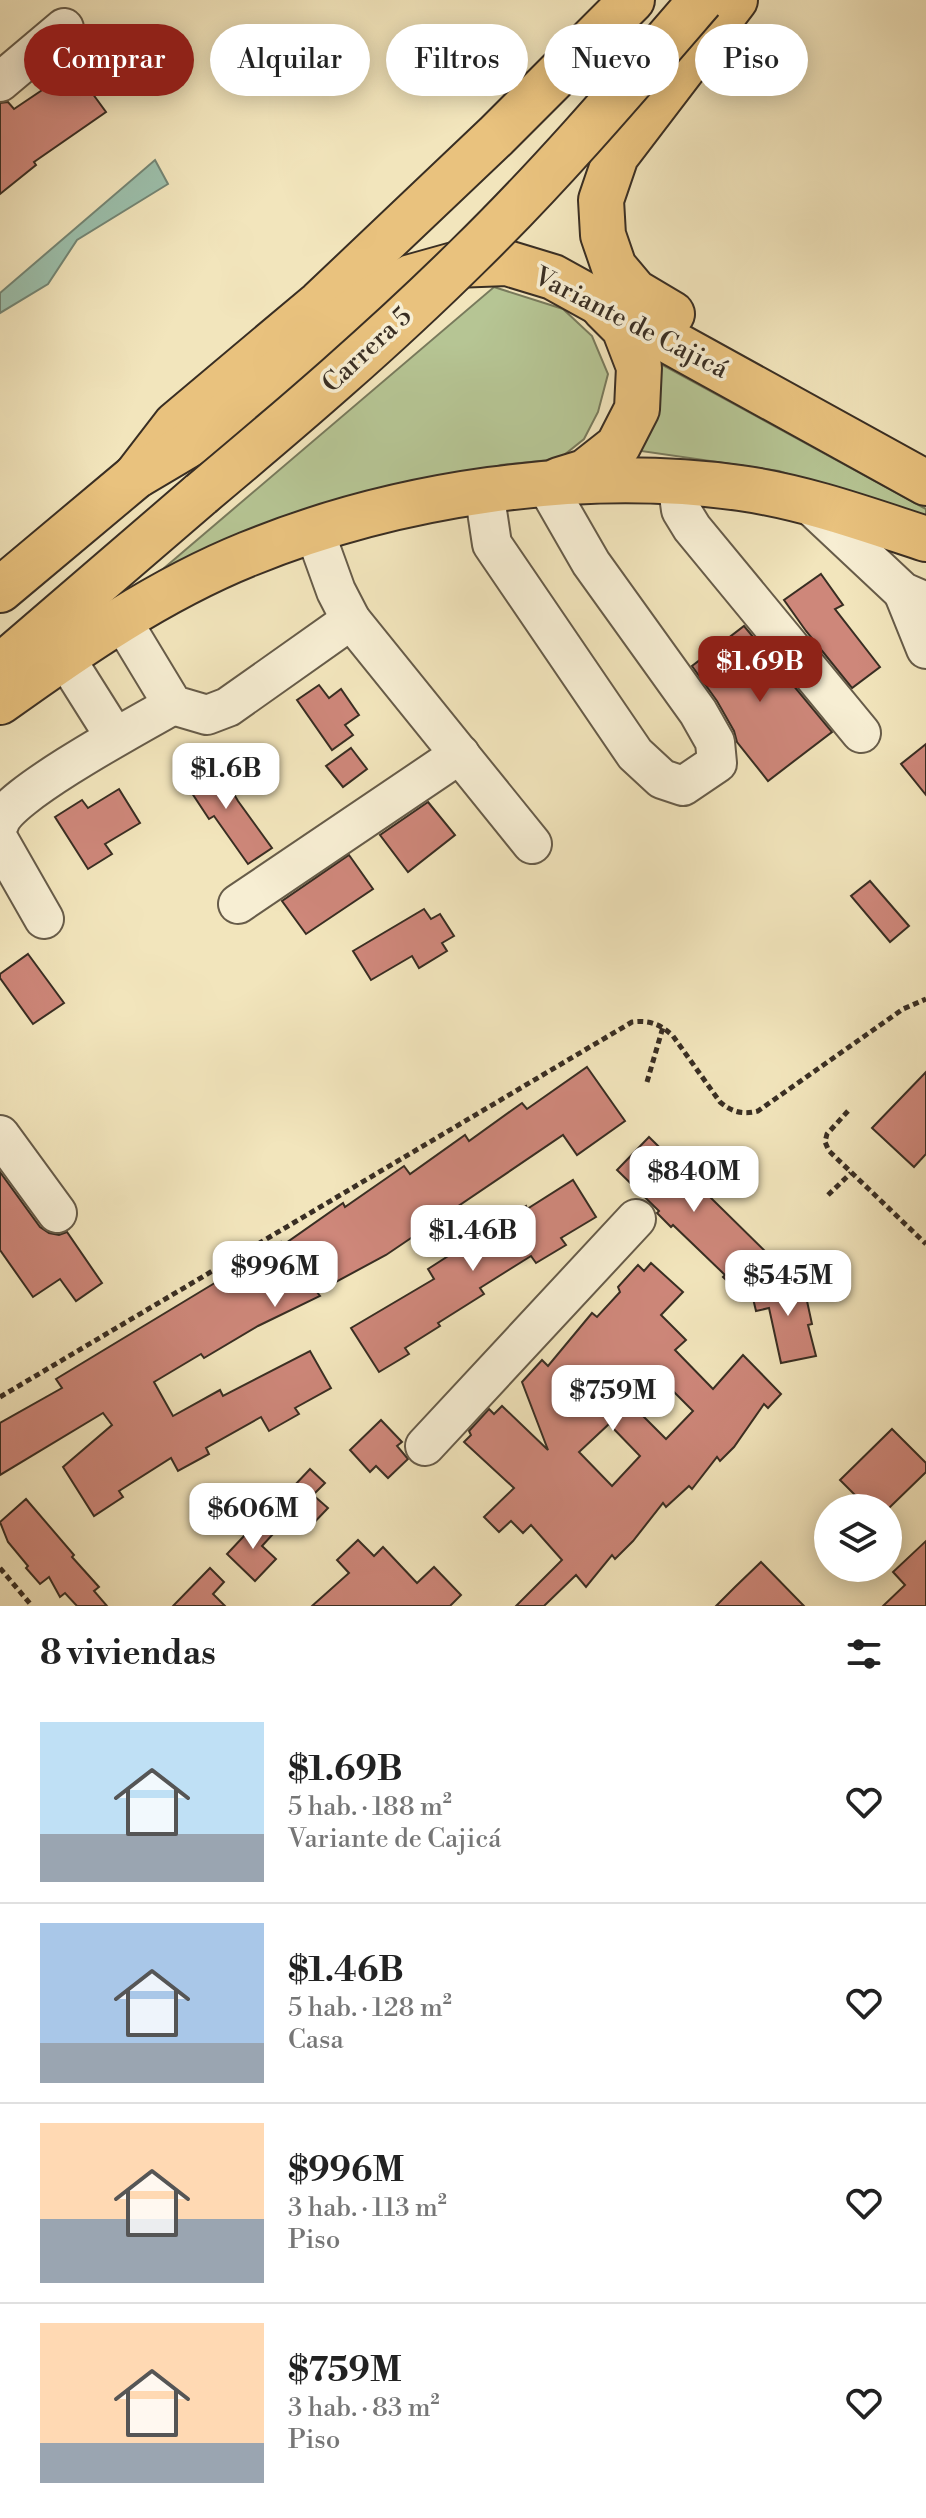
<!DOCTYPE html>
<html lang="es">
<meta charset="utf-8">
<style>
:root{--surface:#fff;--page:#f2f2f2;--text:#222;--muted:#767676;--line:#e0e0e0;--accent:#8f2418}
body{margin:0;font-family:"Libre Bodoni",serif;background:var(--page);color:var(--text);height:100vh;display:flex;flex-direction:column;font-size:30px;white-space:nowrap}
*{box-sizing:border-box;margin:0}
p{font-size:26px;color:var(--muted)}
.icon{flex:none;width:44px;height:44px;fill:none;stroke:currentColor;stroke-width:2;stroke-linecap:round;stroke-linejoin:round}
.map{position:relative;height:1606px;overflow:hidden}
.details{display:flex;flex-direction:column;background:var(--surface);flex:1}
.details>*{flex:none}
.top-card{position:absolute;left:24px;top:24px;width:878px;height:72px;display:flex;gap:16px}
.buttons{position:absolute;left:814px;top:1494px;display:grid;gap:16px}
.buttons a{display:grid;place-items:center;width:88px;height:88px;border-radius:50%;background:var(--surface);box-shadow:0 4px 20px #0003;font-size:40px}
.price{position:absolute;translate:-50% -68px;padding:0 18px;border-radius:16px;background:#fff;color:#222;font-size:26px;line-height:52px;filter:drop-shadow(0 2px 4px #0008)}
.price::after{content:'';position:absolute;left:50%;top:48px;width:24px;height:18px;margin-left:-12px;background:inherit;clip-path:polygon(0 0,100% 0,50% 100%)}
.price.active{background:var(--accent);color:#fff}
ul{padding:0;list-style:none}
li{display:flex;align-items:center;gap:24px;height:200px;padding:0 40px}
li+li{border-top:2px solid var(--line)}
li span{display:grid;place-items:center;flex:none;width:224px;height:160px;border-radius:0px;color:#555}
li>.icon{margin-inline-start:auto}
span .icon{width:96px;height:96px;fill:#fffc;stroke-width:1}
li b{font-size:34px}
h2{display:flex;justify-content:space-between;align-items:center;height:96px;padding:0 40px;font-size:34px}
.pill{padding:0 28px;border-radius:36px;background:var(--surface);box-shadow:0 4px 20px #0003;font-size:28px;line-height:72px}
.pill.active{background:var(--accent);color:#fff}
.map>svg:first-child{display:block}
.green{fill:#b6c594;stroke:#787a5c;stroke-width:2}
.water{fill:#9cc0ac;stroke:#748675;stroke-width:2}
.building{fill:#ce877a;stroke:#392e23;stroke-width:2;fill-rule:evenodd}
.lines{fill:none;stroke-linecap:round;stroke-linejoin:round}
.minor-casing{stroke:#675c49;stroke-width:42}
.major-casing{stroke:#392e23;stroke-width:48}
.highway-casing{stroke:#392e23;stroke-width:48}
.path{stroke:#392e23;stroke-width:5;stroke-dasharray:6 4;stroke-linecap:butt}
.minor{stroke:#f7eed3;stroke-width:38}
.major{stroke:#e9c27e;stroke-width:44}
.highway{stroke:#e9c27e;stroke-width:44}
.major-bridge-casing{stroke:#392e23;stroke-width:48;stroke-linecap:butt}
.major-bridge{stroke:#e9c27e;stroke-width:44}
.labels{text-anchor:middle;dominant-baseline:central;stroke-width:7;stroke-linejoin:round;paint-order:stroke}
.street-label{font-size:26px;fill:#392e23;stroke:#f7eed3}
</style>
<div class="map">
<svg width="926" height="1606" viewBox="0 0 926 1606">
<rect width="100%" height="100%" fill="#f2e5bc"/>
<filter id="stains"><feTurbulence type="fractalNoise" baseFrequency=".0025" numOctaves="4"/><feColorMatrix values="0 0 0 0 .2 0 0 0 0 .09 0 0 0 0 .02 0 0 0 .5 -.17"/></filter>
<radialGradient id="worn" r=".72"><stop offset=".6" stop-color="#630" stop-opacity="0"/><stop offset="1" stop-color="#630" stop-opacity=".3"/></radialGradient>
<g class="green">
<path d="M494,287L563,309L592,336L608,374L598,412L584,439L559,459L501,465L143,586Z"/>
<path d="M659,363L926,509V520L779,471L641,451L655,404Z"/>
</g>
<path class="water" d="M155,160L168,184L77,240L48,284L0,313V293Z"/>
<g class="building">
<path d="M79,44L93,65L79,75L106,112L34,162L36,165L0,194V103L8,102L14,109L57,80L49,69Z"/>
<path d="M821,574L843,605L835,609L880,667L852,688L806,631L784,600Z"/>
<path d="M744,626L832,732L768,781L737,742L734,731L717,701L692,666Z"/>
<path d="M319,685L329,698L341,689L359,715L345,725L353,735L332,750L297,700Z"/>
<path d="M926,744V795L901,764Z"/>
<path d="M351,748L367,769L343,787L326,766Z"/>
<path d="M199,763L205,773L217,765L238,801L272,848L248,864L214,816L209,819L180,775Z"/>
<path d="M119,789L140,823L105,844L112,854L88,869L55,817L82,800L88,808Z"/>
<path d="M428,802L455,835L408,872L380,835Z"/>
<path d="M349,855L373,889L306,934L282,901Z"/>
<path d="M870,881L909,926L890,942L851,896Z"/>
<path d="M424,909L431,919L440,914L454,936L442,943L447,951L419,968L412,956L371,980L353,951Z"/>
<path d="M28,954L64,1003L33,1024L0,978V974Z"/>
<path d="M587,1067L625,1121L577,1155L563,1135L386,1255L317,1292L320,1296L258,1326L204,1358L201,1354L154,1382L173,1416L220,1390L223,1396L310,1351L331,1388L295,1408L299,1414L269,1431L261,1417L206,1448L209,1454L178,1471L171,1458L119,1491L123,1497L94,1516L63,1467L112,1425L103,1413L0,1475V1423L62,1388L56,1379L223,1278L225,1281L281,1242L283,1245L343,1203L345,1207L404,1166L410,1174L465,1135L469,1141L522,1103L527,1109Z"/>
<path d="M926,1072V1154L914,1167L872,1128Z"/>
<path d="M649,1137L771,1257L738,1291L723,1277L725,1275L673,1225L671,1227L657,1213L659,1211L617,1170Z"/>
<path d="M0,1172L40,1227L49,1233L59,1235L67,1232L102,1283L76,1301L60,1279L33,1297L0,1250Z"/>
<path d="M573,1180L596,1217L561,1238L566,1245L536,1263L531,1256L480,1288L484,1294L438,1323L440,1326L405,1348L409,1354L379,1372L351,1328L434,1279L428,1269L526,1206L527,1209Z"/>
<path d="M651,1263L683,1292L661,1315L686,1340L675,1350L713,1389L743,1355L781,1394L768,1408L764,1404L734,1447L720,1461L717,1457L692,1489L689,1486L666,1507L663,1503L633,1541L615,1559L612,1555L586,1587L576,1575L544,1606H516L562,1560L531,1525L523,1533L511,1521L499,1532L484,1517L514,1488L464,1442L471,1435L469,1431L489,1409L494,1414L502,1406L548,1450L522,1382L542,1360L548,1366L592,1313L597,1317L620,1292L618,1287L638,1265L644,1271ZM658,1376L693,1411L666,1439L630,1403ZM609,1424L640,1456L612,1486L579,1452Z"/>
<path d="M802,1278L812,1324L808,1325L816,1356L781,1363L769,1308L756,1311L751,1290Z"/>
<path d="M381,1420L402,1442L397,1446L408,1459L388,1478L376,1466L370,1472L350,1450Z"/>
<path d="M892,1429L926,1463V1472L889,1508H868L840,1480Z"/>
<path d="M310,1469L325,1483L313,1495L328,1508L307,1530L278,1503Z"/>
<path d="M26,1499L74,1555L72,1557L99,1587L94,1591L107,1606H77L65,1593L60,1597L49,1577L40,1584L26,1568L28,1566L8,1542L0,1522Z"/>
<path d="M259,1520L273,1534L262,1546L276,1559L255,1581L227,1554Z"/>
<path d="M358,1540L374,1556L383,1547L417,1583L434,1567L461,1595L450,1606H312L349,1573L337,1560Z"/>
<path d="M926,1541V1606H883L905,1585L893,1572Z"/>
<path d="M761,1562L804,1606H716L735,1587Z"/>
<path d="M210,1568L224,1582L213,1594L225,1606H173Z"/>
</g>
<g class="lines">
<g class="minor-casing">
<g id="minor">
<path d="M0,82L64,28"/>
<path d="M677,481L681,510L692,528L861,733"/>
<path d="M484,491L492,544L635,754L662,779L683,786L717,763L715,742L698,712L591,563L545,483"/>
<path d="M806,501L903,592L926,602"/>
<path d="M314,530L336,591L351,620L532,844"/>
<path d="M903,592L926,649"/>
<path d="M121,619L173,705L207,715L228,707L351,620"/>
<path d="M64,656L115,737"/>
<path d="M0,822C8,795 143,722 173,705"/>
<path d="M0,842L44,919"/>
<path d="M238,904L460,754"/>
<path d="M0,1135L57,1213"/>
<path d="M425,1446L636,1219"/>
</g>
</g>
<g class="major-casing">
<g id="major">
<path d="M136,476L176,424L320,303L496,136L632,0"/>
<path d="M0,667L201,494"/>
</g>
</g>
<g class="highway-casing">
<g id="highway">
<path d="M672,314L635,292L614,267L603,235L601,200L616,156L735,0"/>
<path d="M559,480L585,472L618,446L637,409L639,367L624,328L604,308"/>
<path d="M0,590L136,476L190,444L325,333L368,301L411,277L454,265L507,263L553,277L926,483"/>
<path d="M0,702C78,646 159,590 248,554C397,493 581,466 740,488C804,497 865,519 926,539"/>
</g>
</g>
<g class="path">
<path d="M647,1082L663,1027"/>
<path d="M848,1111L827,1134L825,1142L829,1151L926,1244"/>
<path d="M828,1195L851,1173"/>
<path d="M0,1397L632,1022C650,1020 660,1024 673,1036L720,1102C732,1112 742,1115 758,1111L903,1009L926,999"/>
<path d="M0,1568L32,1606"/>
</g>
<use href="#minor" class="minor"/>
<use href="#major" class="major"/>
<use href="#highway" class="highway"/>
<g class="major-bridge-casing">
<path id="major-bridge" d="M201,494C293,417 383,340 468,256C551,175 626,87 701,0"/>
</g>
<use href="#major-bridge" class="major-bridge"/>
</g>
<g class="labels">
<g class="street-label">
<text transform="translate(631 323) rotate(27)">Variante de Cajicá</text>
<text transform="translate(367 350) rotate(-43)">Carrera 5</text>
</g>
</g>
<rect width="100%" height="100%" filter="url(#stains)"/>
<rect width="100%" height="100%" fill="url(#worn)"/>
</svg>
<div class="buttons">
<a><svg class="icon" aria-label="layers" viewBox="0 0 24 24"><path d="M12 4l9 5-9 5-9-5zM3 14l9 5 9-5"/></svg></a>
</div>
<b class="price active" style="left:760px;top:704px">$1.69B</b>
<b class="price" style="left:226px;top:811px">$1.6B</b>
<b class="price" style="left:694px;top:1214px">$840M</b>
<b class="price" style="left:473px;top:1273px">$1.46B</b>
<b class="price" style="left:275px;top:1309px">$996M</b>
<b class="price" style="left:788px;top:1318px">$545M</b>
<b class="price" style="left:613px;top:1433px">$759M</b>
<b class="price" style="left:253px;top:1551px">$606M</b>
<div class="top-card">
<a class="pill active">Comprar</a>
<a class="pill">Alquilar</a>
<a class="pill">Filtros</a>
<a class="pill">Nuevo</a>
<a class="pill">Piso</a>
</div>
</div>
<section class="details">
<h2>8 viviendas<svg class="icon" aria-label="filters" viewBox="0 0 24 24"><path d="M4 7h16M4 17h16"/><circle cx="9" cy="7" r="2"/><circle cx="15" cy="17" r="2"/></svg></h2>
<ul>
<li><span style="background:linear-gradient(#bfe0f5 70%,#9aa5b1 0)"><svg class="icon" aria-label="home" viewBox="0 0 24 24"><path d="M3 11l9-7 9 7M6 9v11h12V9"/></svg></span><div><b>$1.69B</b><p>5 hab. · 188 m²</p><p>Variante de Cajicá</p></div><svg class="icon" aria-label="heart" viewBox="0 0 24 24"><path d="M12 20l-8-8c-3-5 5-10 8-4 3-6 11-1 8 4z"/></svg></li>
<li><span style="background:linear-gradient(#a9c7e8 75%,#9aa5b1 0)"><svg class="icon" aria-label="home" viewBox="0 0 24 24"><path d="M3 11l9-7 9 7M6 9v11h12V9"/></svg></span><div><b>$1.46B</b><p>5 hab. · 128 m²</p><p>Casa</p></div><svg class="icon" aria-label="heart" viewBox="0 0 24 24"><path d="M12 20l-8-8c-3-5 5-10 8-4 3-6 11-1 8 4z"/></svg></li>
<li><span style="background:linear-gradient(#ffd9b3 60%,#9aa5b1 0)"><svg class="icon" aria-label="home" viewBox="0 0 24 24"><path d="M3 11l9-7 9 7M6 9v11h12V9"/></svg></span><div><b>$996M</b><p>3 hab. · 113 m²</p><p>Piso</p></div><svg class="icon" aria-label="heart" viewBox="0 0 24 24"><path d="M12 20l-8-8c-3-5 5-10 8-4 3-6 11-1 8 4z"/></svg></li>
<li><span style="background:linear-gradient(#ffd9b3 75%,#9aa5b1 0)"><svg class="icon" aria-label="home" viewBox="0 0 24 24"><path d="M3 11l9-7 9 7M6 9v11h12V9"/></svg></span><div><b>$759M</b><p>3 hab. · 83 m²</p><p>Piso</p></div><svg class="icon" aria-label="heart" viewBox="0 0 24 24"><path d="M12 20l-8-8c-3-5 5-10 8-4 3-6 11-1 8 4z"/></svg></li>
</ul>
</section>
